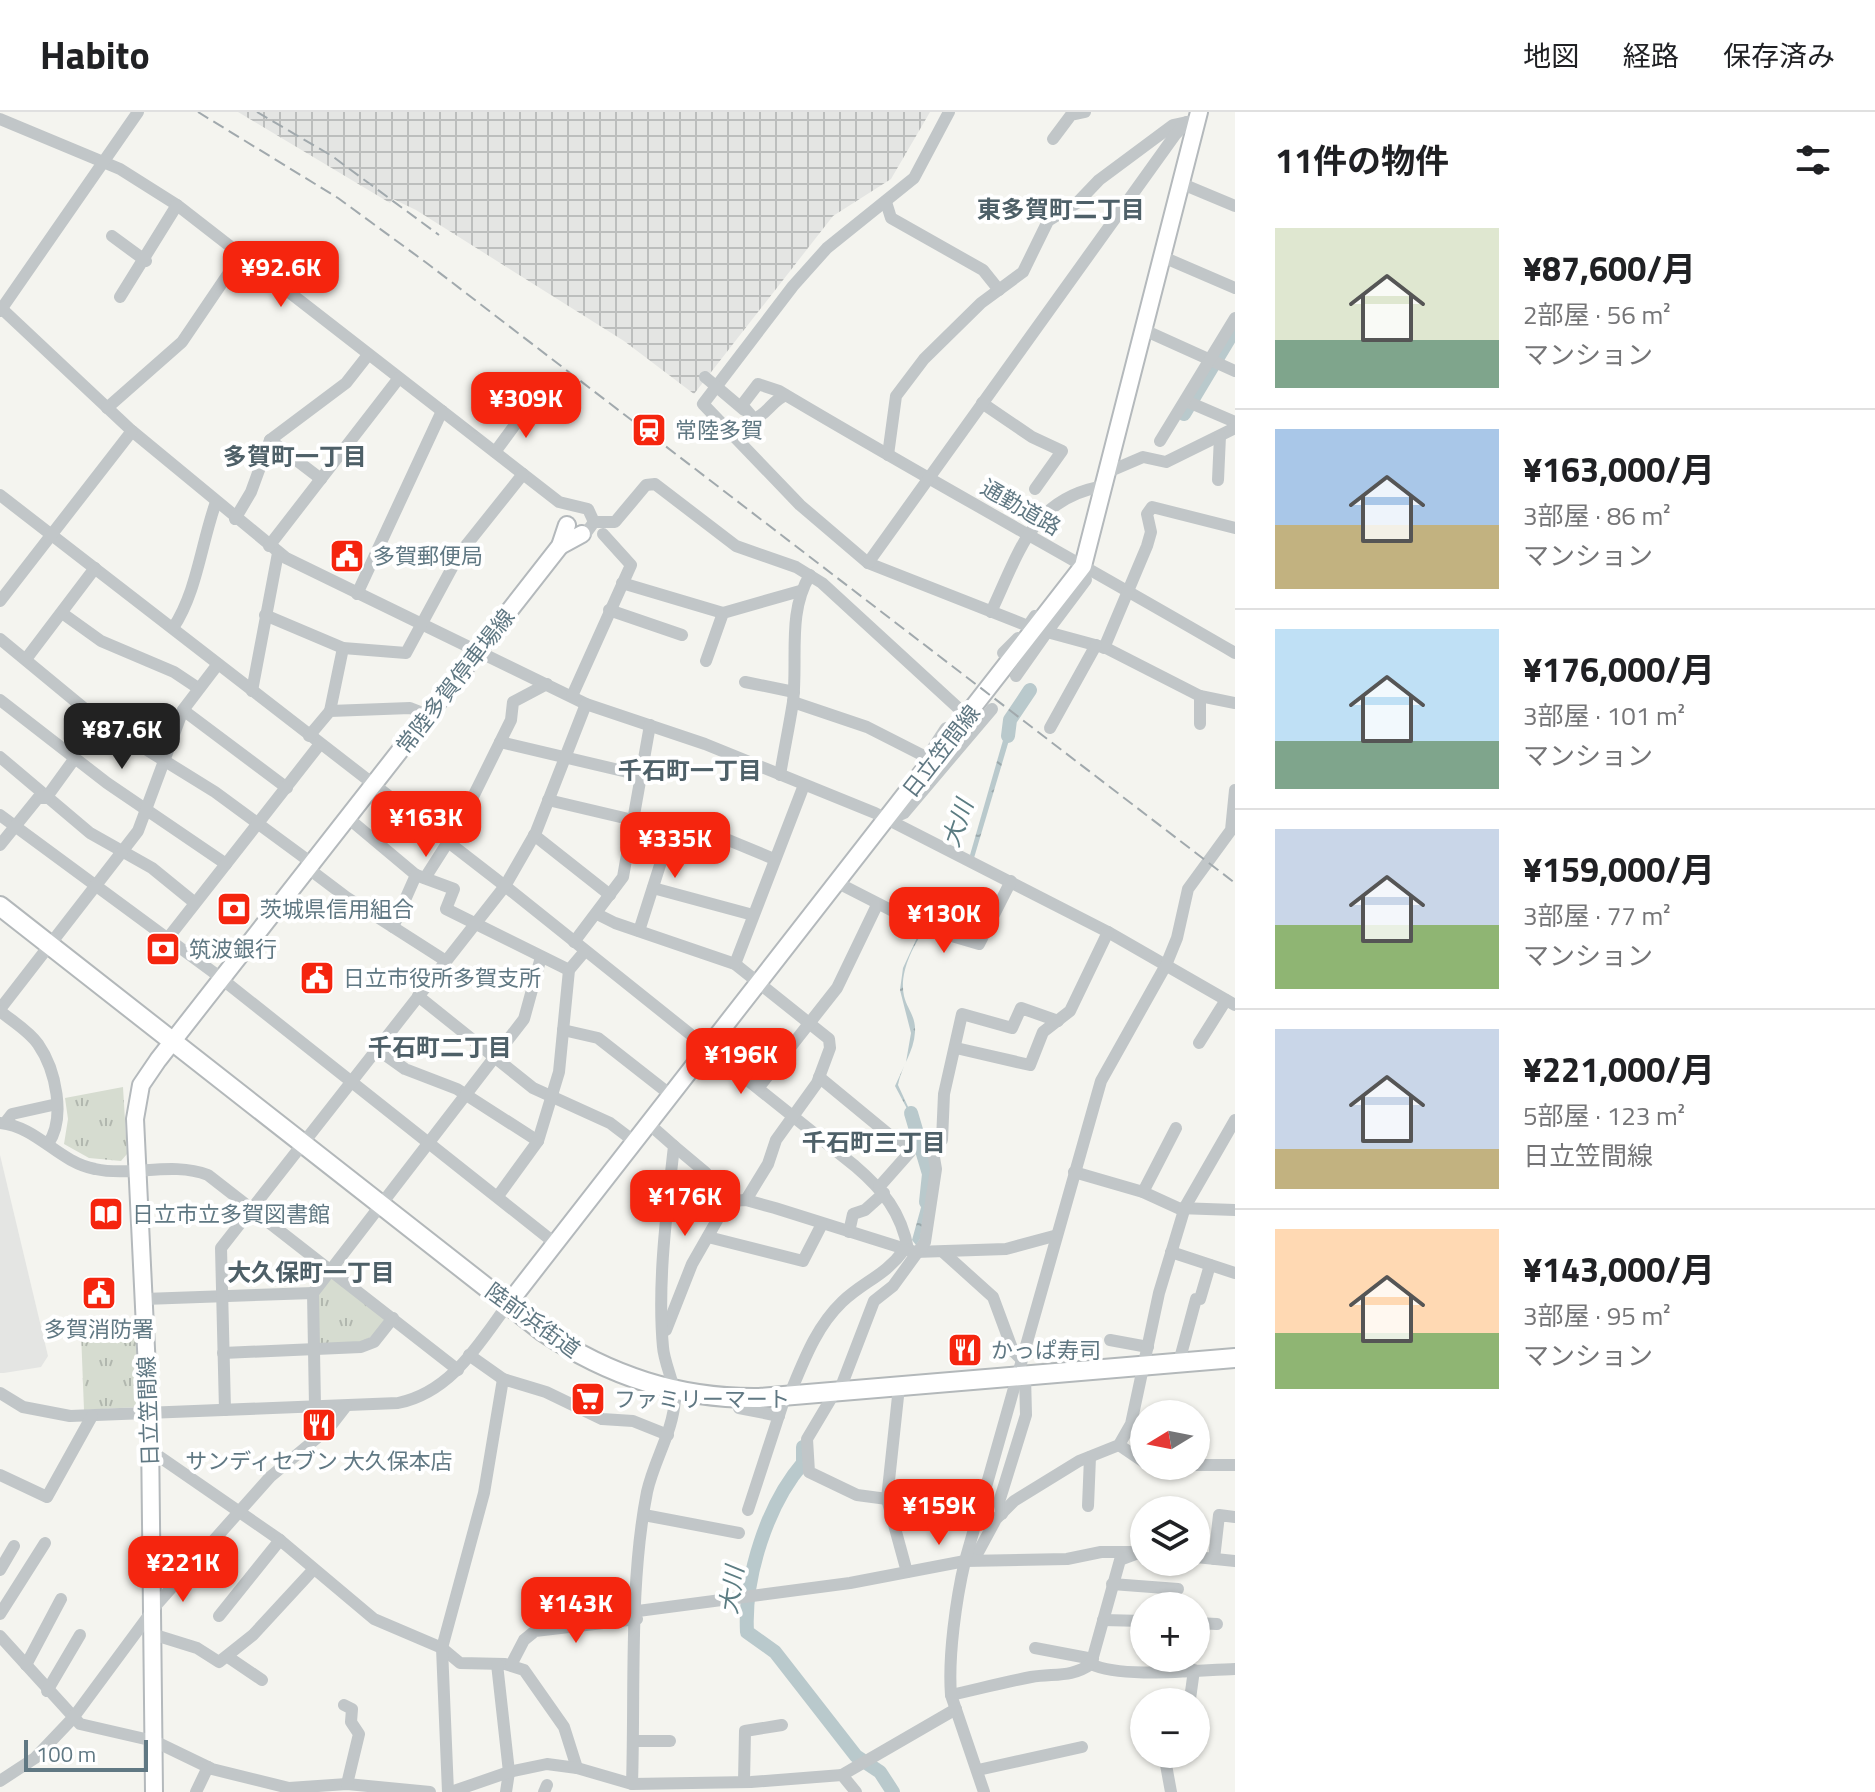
<!DOCTYPE html>
<html lang="ja">
<meta charset="utf-8">
<style>
:root{--surface:#fff;--page:#f2f2f2;--text:#202124;--muted:#757577;--line:#e0e0e0;--accent:#f5250e}
body{margin:0;font-family:"Titillium Web","Noto Sans JP",sans-serif;background:var(--page);color:var(--text);height:100vh;display:flex;flex-direction:column;font-size:30px;white-space:nowrap}
*{box-sizing:border-box;margin:0}
p{font-size:26px;color:var(--muted)}
.icon{flex:none;width:44px;height:44px;fill:none;stroke:currentColor;stroke-width:2;stroke-linecap:round;stroke-linejoin:round}
.map{position:relative;flex:1;overflow:hidden}
.panel{display:flex;flex-direction:column;background:var(--surface);width:640px}
.panel>*{flex:none}
.needle{width:52px;rotate:260deg}
.fabs{position:absolute;left:1130px;top:1288px;display:grid;gap:16px}
.fabs a{display:grid;place-items:center;width:80px;height:80px;border-radius:50%;background:var(--surface);box-shadow:0 2px 6px #0004;font-size:40px}
.scale{position:absolute;left:24px;bottom:20px;width:124px;box-sizing:border-box;padding-left:8px;border:4px solid #607883;border-top:0;font-size:22px;line-height:28px;white-space:nowrap;color:#607883;-webkit-text-stroke:6px #fff;paint-order:stroke}
.price{position:absolute;translate:-50% -68px;padding:0 18px;border-radius:16px;background:var(--accent);color:#fff;font-size:26px;line-height:52px;filter:drop-shadow(0 2px 4px #0008)}
.price::after{content:'';position:absolute;left:50%;top:48px;width:24px;height:18px;margin-left:-12px;background:inherit;clip-path:polygon(0 0,100% 0,50% 100%)}
.price.on{background:#222;color:#fff}
ul{padding:0;list-style:none}
li{display:flex;align-items:center;gap:24px;height:200px;padding:0 40px}
li+li{border-top:2px solid var(--line)}
li span{display:grid;place-items:center;flex:none;width:224px;height:160px;border-radius:0px;color:#555}
li>.icon{margin-inline-start:auto}
span .icon{width:96px;height:96px;fill:#fffc;stroke-width:1}
li b{font-size:34px}
h2{display:flex;justify-content:space-between;align-items:center;height:96px;padding:0 40px;font-size:34px}
header{display:flex;align-items:center;gap:48px;box-sizing:border-box;height:112px;padding:0 40px;background:var(--surface);border-bottom:2px solid var(--line)}
header strong{font-size:38px}
nav{display:flex;gap:44px;margin-inline-start:auto;font-size:28px}
main{display:flex;flex:1;min-height:0}
.map>svg:first-child{display:block}
.built{fill:#e4e5e3}
.industrial{fill:url(#industrial-grid)}
.park{fill:url(#park-tufts)}
.water{fill:url(#water-ripples)}
.lines{fill:none;stroke-linecap:round;stroke-linejoin:round}
.river{stroke:#b9c9cc;stroke-width:14}
.major-casing{stroke:#b4b9bc;stroke-width:20}
.highway-casing{stroke:#b3b8ba;stroke-width:22}
.minor{stroke:#c1c6c8;stroke-width:12}
.major{stroke:#fff;stroke-width:16}
.highway{stroke:#fff;stroke-width:18}
.rail{stroke:#a1a9ad;stroke-width:2;stroke-dasharray:12 6;stroke-linecap:butt}
.labels{text-anchor:middle;dominant-baseline:central;stroke-width:8;stroke-linejoin:round;paint-order:stroke}
.poi-label{font-size:22px;fill:#607883;stroke:#fff;text-anchor:start}
.street-label{font-size:22px;fill:#607883;stroke:#fff}
.neighbourhood-label{font-size:24px;font-weight:bold;fill:#4e6068;stroke:#fff}
.water-label{font-size:24px;font-style:italic;fill:#5b7c82;stroke:#fff}
</style>
<header>
<strong>Habito</strong>
<nav><a>地図</a><a>経路</a><a>保存済み</a></nav>
</header>
<main>
<div class="map">
<svg width="1235" height="1680" viewBox="0 0 1235 1680">
<defs>
<pattern id="industrial-grid" width="8" height="8" patternUnits="userSpaceOnUse" patternTransform="scale(2)"><rect width="8" height="8" fill="#e4e5e3"/><path d="M0 4h8M4 0v8" fill="none" stroke="#bcbebd"/></pattern>
<pattern id="park-tufts" width="24" height="20" patternUnits="userSpaceOnUse" patternTransform="scale(2)"><rect width="24" height="20" fill="#d6dcd0"/><path d="M3 7l-1-3M5 7V3M7 7l1-3M15 17l-1-3M17 17v-4M19 17l1-3" fill="none" stroke="#b1b7ae"/></pattern>
<pattern id="water-ripples" width="26" height="14" patternUnits="userSpaceOnUse" patternTransform="scale(2)"><rect width="26" height="14" fill="#b9c9cc"/><path d="M2 4q2-2 4 0t4 0M15 11q2-2 4 0t4 0" fill="none" stroke="#9aa8ab"/></pattern>
</defs>
<rect width="100%" height="100%" fill="#f4f4ef"/>
<path class="built" d="M0,1043L48,1244L41,1255L4,1261H0Z"/>
<path class="industrial" d="M238,0H930L891,67L833,104L694,282L624,229L416,98L393,87L390,91Z"/>
<g class="park">
<path d="M123,975L127,1042L121,1049L89,1046L64,1032L68,1007L65,986Z"/>
<path d="M333,1165L384,1203L386,1212C362,1237 349,1232 316,1232V1179Z"/>
<path d="M139,1217L142,1290L138,1295L84,1298L81,1220Z"/>
</g>
<g class="water">
<path d="M1010,604L1015,608L974,746L970,743Z"/>
<path d="M921,817L924,818C912,836 899,862 904,884C907,897 916,904 915,920C914,940 901,955 898,973L927,1036L931,1055L920,1127L916,1133L912,1128L930,1063L929,1050L922,1025L895,974L906,950L911,921L900,878L903,856Z"/>
</g>
<g class="lines">
<g class="river">
<path d="M1184,302L1235,217"/>
<path d="M1008,624L1010,608L1030,578"/>
<path d="M911,1001L929,1062L926,1090"/>
<path d="M803,1335V1351C767,1393 744,1465 747,1520L775,1540L856,1644L880,1660L893,1680"/>
</g>
<g class="major-casing">
<g id="major">
<path d="M560,434L582,422"/>
<path d="M508,1192L1083,454L1199,0"/>
<path d="M154,1680L150,1320L135,1007L141,973L158,948L560,434L567,413"/>
</g>
</g>
<g class="highway-casing">
<path id="highway" d="M0,794L542,1219C609,1264 679,1287 759,1286L1235,1246"/>
</g>
<g class="minor">
<path d="M949,0L914,66L827,136L793,174L703,292L800,393L868,451L1028,514L1035,504"/>
<path d="M0,7L120,57L177,93L559,390L588,397L594,410L586,421"/>
<path d="M1053,27L1071,3L1085,0"/>
<path d="M1180,71L1235,94"/>
<path d="M886,90L891,106L983,158L999,178"/>
<path d="M112,124L146,149"/>
<path d="M1163,145L1235,176"/>
<path d="M120,185L177,93"/>
<path d="M0,195L132,319L286,446L586,592L705,632L875,701L1108,820L1235,893"/>
<path d="M0,199L138,0"/>
<path d="M1144,218L1235,259"/>
<path d="M705,265L744,298"/>
<path d="M786,283C772,288 768,302 754,307L742,293L758,272L779,279C930,369 1084,453 1235,541"/>
<path d="M1186,289L1235,310"/>
<path d="M982,291L1032,325L1062,339L1035,377"/>
<path d="M107,296L182,230L241,143"/>
<path d="M270,328L321,367"/>
<path d="M1160,329L1235,206"/>
<path d="M495,340L528,295"/>
<path d="M888,343L896,284L924,247L981,191L1023,160L1048,109L1077,91L1099,68L1173,13L1187,10"/>
<path d="M1108,360L1143,345L1166,350L1235,316"/>
<path d="M1218,368L1220,324"/>
<path d="M0,383L505,774L855,1054C883,1078 901,1100 908,1137"/>
<path d="M235,407L251,380L270,328L346,271L368,243"/>
<path d="M594,410H615L646,373L655,372L736,434L796,455L822,471L968,605"/>
<path d="M269,434L399,266"/>
<path d="M868,451L1175,23L1187,10L1196,9"/>
<path d="M1083,454L1086,468L1047,520L1106,536L1200,584"/>
<path d="M622,471L723,501"/>
<path d="M357,482L442,299"/>
<path d="M0,489L132,319"/>
<path d="M609,498L682,523"/>
<path d="M991,500C1019,441 1032,385 1105,374"/>
<path d="M62,501L101,529L174,560L198,576"/>
<path d="M265,503L343,536L406,541L460,441L523,362"/>
<path d="M173,516C197,480 201,432 216,390"/>
<path d="M0,527L97,607L215,680L313,752"/>
<path d="M1104,536L1147,434L1151,420L1147,402L1152,395L1235,416"/>
<path d="M1003,541L1018,526"/>
<path d="M26,547L95,456"/>
<path d="M706,549L723,501L800,479"/>
<path d="M1016,564L1047,520"/>
<path d="M745,570L794,580"/>
<path d="M252,579L278,441"/>
<path d="M572,584L631,453L603,422"/>
<path d="M0,588L107,671L226,752"/>
<path d="M793,590L867,615L926,645"/>
<path d="M183,598L287,676"/>
<path d="M330,599L343,536"/>
<path d="M1200,612V584L1235,591"/>
<path d="M1050,616L1096,533"/>
<path d="M309,624L330,599L410,596L428,603"/>
<path d="M500,630L640,663"/>
<path d="M931,639L946,616"/>
<path d="M71,643L97,607"/>
<path d="M0,645L90,721L152,756L195,791"/>
<path d="M780,663C784,639 789,615 793,590C798,547 787,500 810,463"/>
<path d="M548,688L633,708"/>
<path d="M0,703L213,860L556,1132"/>
<path d="M348,706L416,763"/>
<path d="M888,708L904,701L992,597"/>
<path d="M534,723L610,783"/>
<path d="M0,733L38,686H46L75,646"/>
<path d="M309,757L346,785L446,849"/>
<path d="M425,766L460,711L511,608L513,590L547,572"/>
<path d="M838,771L928,817L979,832L1011,769"/>
<path d="M653,776L753,803"/>
<path d="M597,802L615,811L735,852L829,927L830,936L817,971L776,1028L768,1052L746,1088"/>
<path d="M393,815L416,763L454,777L446,797L569,858"/>
<path d="M639,819L675,706L774,747"/>
<path d="M168,826L320,632"/>
<path d="M574,830L623,765L650,613"/>
<path d="M735,852L804,673"/>
<path d="M418,884L533,976L610,1011L635,1030"/>
<path d="M0,897L138,719L183,598L218,552"/>
<path d="M0,899C12,909 29,919 38,932C56,958 66,1006 48,1032"/>
<path d="M563,918L598,926L672,984"/>
<path d="M1199,931L1226,888"/>
<path d="M956,936L1030,953L1043,920L1070,899L1108,820"/>
<path d="M377,937L405,957L457,977L538,1029"/>
<path d="M819,965L910,1040L879,1075"/>
<path d="M759,975L837,876L877,793"/>
<path d="M0,1011C38,1015 58,1050 95,1057C132,1065 172,1049 208,1063L458,1258"/>
<path d="M5,1011L12,1002L57,992"/>
<path d="M1074,1060L1143,1080L1178,1096L1235,1098"/>
<path d="M1143,1080L1176,1016"/>
<path d="M498,1084L538,1029L559,960L569,858L585,839"/>
<path d="M728,1089L746,1088L775,1096L915,1140L1006,1137L1054,1124"/>
<path d="M849,1120L853,1102L865,1098L884,1081"/>
<path d="M708,1125L803,1149L822,1112"/>
<path d="M943,1140L993,1185L1013,1239L1021,1247"/>
<path d="M1171,1140L1235,1161"/>
<path d="M144,1187L313,1181"/>
<path d="M666,1218L692,1152L728,1089L705,1060L674,1034"/>
<path d="M1110,1228L1148,1235"/>
<path d="M223,1241L361,1235L374,1230L393,1206"/>
<path d="M469,1243L503,1267L546,1280L602,1307L633,1309L668,1323"/>
<path d="M1179,1250L1196,1187H1200L1210,1153"/>
<path d="M899,1275L887,1387L907,1460"/>
<path d="M835,1280L807,1327L809,1360L857,1383L887,1387"/>
<path d="M839,1280L874,1189L893,1174L925,1130L936,1057L932,1034L942,1028L944,982L962,902L1012,916L1021,896L1058,909"/>
<path d="M0,1281L23,1295L70,1304L398,1291C451,1280 478,1233 508,1192"/>
<path d="M789,1284C803,1251 815,1216 842,1190C864,1169 885,1164 904,1138"/>
<path d="M738,1286L739,1296L779,1304"/>
<path d="M315,1295L313,1181L524,907L541,845"/>
<path d="M225,1298L221,1136L505,774L536,720L586,592"/>
<path d="M1119,1333L1144,1350"/>
<path d="M150,1342L157,1343L280,1428L374,1507L442,1536L460,1551L505,1552L524,1558L564,1615L577,1656"/>
<path d="M1196,1353H1235"/>
<path d="M0,1363L47,1385L92,1304"/>
<path d="M1088,1394L1090,1345"/>
<path d="M748,1398L785,1285"/>
<path d="M1002,1402L999,1390L1026,1303L1025,1264"/>
<path d="M644,1403L739,1421"/>
<path d="M1196,1445L1235,1449"/>
<path d="M1214,1447L1219,1403L1235,1405"/>
<path d="M965,1449L975,1446L996,1407L1014,1389L1079,1349L1119,1333L1131,1312L1159,1181L1185,1095L1235,1008"/>
<path d="M0,1458L14,1434"/>
<path d="M1112,1472L1178,1477"/>
<path d="M638,1499L850,1471L965,1449L1067,1447L1101,1440H1133"/>
<path d="M0,1502L45,1431"/>
<path d="M219,1504L280,1428"/>
<path d="M1103,1508L1144,1509"/>
<path d="M1196,1511L1217,1512"/>
<path d="M152,1522L197,1536L219,1550L253,1523L313,1458"/>
<path d="M0,1524L80,1612L154,1629L212,1657L289,1676L347,1672L430,1680"/>
<path d="M1035,1536L1093,1547"/>
<path d="M228,1545L262,1568"/>
<path d="M497,1552L509,1660L506,1680"/>
<path d="M1091,1552C1121,1567 1199,1558 1235,1557"/>
<path d="M26,1553L61,1487"/>
<path d="M511,1553L524,1528L535,1519L637,1507"/>
<path d="M47,1579L80,1523"/>
<path d="M951,1583C978,1577 1005,1570 1031,1565C1054,1561 1071,1566 1091,1552L1120,1448L1144,1439"/>
<path d="M1164,1590L1190,1587L1194,1558"/>
<path d="M344,1593L352,1597L351,1610L359,1622L347,1672"/>
<path d="M633,1629H670"/>
<path d="M1164,1642L1171,1680"/>
<path d="M978,1658L1082,1635"/>
<path d="M842,1663L956,1597"/>
<path d="M0,1669L35,1646L73,1606L158,1491L270,1365L329,1316L346,1294"/>
<path d="M744,1670L745,1619L782,1613"/>
<path d="M632,1672C635,1579 629,1471 647,1380C654,1348 673,1320 675,1287C676,1275 664,1251 663,1235C657,1171 667,1098 674,1034L649,1012"/>
<path d="M196,1680L208,1655"/>
<path d="M448,1680L442,1536L484,1381L503,1267"/>
<path d="M451,1680L509,1660L547,1652L577,1656L632,1672L751,1670L842,1663L856,1680"/>
<path d="M544,1680L547,1673"/>
<path d="M984,1680L951,1583C948,1545 956,1487 965,1449L1101,969L1166,853L1177,826L1188,777L1231,718L1235,678"/>
</g>
<use href="#major" class="major"/>
<use href="#highway" class="highway"/>
<g class="rail">
<path d="M198,0L338,86L428,152L1235,771"/>
<path d="M257,0L332,44L439,123"/>
</g>
</g>
<defs>
<g id="station-square" transform="scale(1.8)"><rect x="-9" y="-9" width="18" height="18" rx="4" fill="#f5250e" stroke="#fff"/><path d="M-3-6H3Q5-6 5-4V2Q5 4 3 4L4.5 6H3L1.5 4h-3L-3 6H-4.5L-3 4Q-5 4-5 2V-4Q-5-6-3-6ZM-3.5-4v3h7v-3ZM-3.5 1v1.5H-2V1ZM2 1v1.5H3.5V1Z" fill="#fff"/></g>
<g id="civic-square" transform="scale(1.8)"><rect x="-9" y="-9" width="18" height="18" rx="4" fill="#f5250e" stroke="#fff"/><path d="M-.6-6.5H3V-4.5H.6V-3L4-1V1h2V6H-6V1h2V-1L-.6-3ZM-1.2 2.5V6h2.4V2.5Z" fill="#fff"/></g>
<g id="bank-square" transform="scale(1.8)"><rect x="-9" y="-9" width="18" height="18" rx="4" fill="#f5250e" stroke="#fff"/><path d="M-6-4H6V4H-6ZM0-2.3a2.3 2.3 0 1 0 0 4.6a2.3 2.3 0 1 0 0-4.6Z" fill="#fff"/></g>
<g id="library-square" transform="scale(1.8)"><rect x="-9" y="-9" width="18" height="18" rx="4" fill="#f5250e" stroke="#fff"/><path d="M-6-4Q-3-5.5-.7-3.5V5Q-3 3-6 4ZM6-4Q3-5.5 .7-3.5V5Q3 3 6 4Z" fill="#fff"/></g>
<g id="restaurant-square" transform="scale(1.8)"><rect x="-9" y="-9" width="18" height="18" rx="4" fill="#f5250e" stroke="#fff"/><path d="M-5-6h1v4h1v-4h1v4h1v-4h1v5L-1.5 .5V6h-2V.5L-5-1ZM5-6V6H3V1.5H1.5Q1.5-4 5-6Z" fill="#fff"/></g>
<g id="supermarket-square" transform="scale(1.8)"><rect x="-9" y="-9" width="18" height="18" rx="4" fill="#f5250e" stroke="#fff"/><path d="M-6-5.5h2.5l.6 2H6L4.5 2H-2.5L-4.4-4H-6ZM-1.5 3.2a1.3 1.3 0 1 0 .1 0ZM3 3.2a1.3 1.3 0 1 0 .1 0Z" fill="#fff"/></g>
</defs>
<g fill-rule="evenodd">
<use href="#station-square" x="649" y="318"/>
<use href="#civic-square" x="347" y="444"/>
<use href="#bank-square" x="234" y="797"/>
<use href="#bank-square" x="163" y="837"/>
<use href="#civic-square" x="317" y="866"/>
<use href="#library-square" x="106" y="1102"/>
<use href="#civic-square" x="99" y="1181"/>
<use href="#restaurant-square" x="965" y="1238"/>
<use href="#supermarket-square" x="588" y="1287"/>
<use href="#restaurant-square" x="319" y="1313"/>
</g>
<g class="labels">
<g class="poi-label">
<text x="675" y="318">常陸多賀</text>
<text x="373" y="444">多賀郵便局</text>
<text x="260" y="797">茨城県信用組合</text>
<text x="189" y="837">筑波銀行</text>
<text x="343" y="866">日立市役所多賀支所</text>
<text x="132" y="1102">日立市立多賀図書館</text>
<text x="99" y="1217" text-anchor="middle">多賀消防署</text>
<text x="991" y="1238">かっぱ寿司</text>
<text x="614" y="1287">ファミリーマート</text>
<text x="319" y="1349" text-anchor="middle">サンディセブン 大久保本店</text>
</g>
<g class="street-label">
<text transform="translate(1021 395) rotate(30)">通勤道路</text>
<text transform="translate(455 569) rotate(-52)">常陸多賀停車場線</text>
<text transform="translate(941 639) rotate(-52)">日立笠間線</text>
<text transform="translate(533 1208) rotate(36)">陸前浜街道</text>
<text transform="translate(148 1299) rotate(-92)">日立笠間線</text>
</g>
<g class="neighbourhood-label">
<text x="1061" y="97">東多賀町二丁目</text>
<text x="295" y="344">多賀町一丁目</text>
<text x="690" y="658">千石町一丁目</text>
<text x="440" y="935">千石町二丁目</text>
<text x="874" y="1030">千石町三丁目</text>
<text x="311" y="1160">大久保町一丁目</text>
</g>
<g class="water-label">
<text transform="translate(957 711) rotate(-71)">大川</text>
<text transform="translate(731 1478) rotate(-82)">大川</text>
</g>
</g>
</svg>
<div class="fabs">
<a><svg class="needle" viewBox="-14 -14 28 28"><path d="M0-13l5 13h-10z" fill="#e53935"/><path d="M0 13l5-13h-10z" fill="#757577"/></svg></a>
<a><svg class="icon" aria-label="layers" viewBox="0 0 24 24"><path d="M12 4l9 5-9 5-9-5zM3 14l9 5 9-5"/></svg></a>
<a>+</a>
<a>−</a>
</div>
<div class="scale">100 m</div>
<b class="price" style="left:281px;top:197px">¥92.6K</b>
<b class="price" style="left:526px;top:328px">¥309K</b>
<b class="price on" style="left:122px;top:659px">¥87.6K</b>
<b class="price" style="left:426px;top:747px">¥163K</b>
<b class="price" style="left:675px;top:768px">¥335K</b>
<b class="price" style="left:944px;top:843px">¥130K</b>
<b class="price" style="left:741px;top:984px">¥196K</b>
<b class="price" style="left:685px;top:1126px">¥176K</b>
<b class="price" style="left:939px;top:1435px">¥159K</b>
<b class="price" style="left:183px;top:1492px">¥221K</b>
<b class="price" style="left:576px;top:1533px">¥143K</b>
</div>
<section class="panel">
<h2>11件の物件<svg class="icon" aria-label="filters" viewBox="0 0 24 24"><path d="M4 7h16M4 17h16"/><circle cx="9" cy="7" r="2"/><circle cx="15" cy="17" r="2"/></svg></h2>
<ul>
<li><span style="background:linear-gradient(#dfe7d0 70%,#7fa58c 0)"><svg class="icon" aria-label="home" viewBox="0 0 24 24"><path d="M3 11l9-7 9 7M6 9v11h12V9"/></svg></span><div><b>¥87,600/月</b><p>2部屋 · 56 m²</p><p>マンション</p></div></li>
<li><span style="background:linear-gradient(#a9c7e8 60%,#c2b280 0)"><svg class="icon" aria-label="home" viewBox="0 0 24 24"><path d="M3 11l9-7 9 7M6 9v11h12V9"/></svg></span><div><b>¥163,000/月</b><p>3部屋 · 86 m²</p><p>マンション</p></div></li>
<li><span style="background:linear-gradient(#bfe0f5 70%,#7fa58c 0)"><svg class="icon" aria-label="home" viewBox="0 0 24 24"><path d="M3 11l9-7 9 7M6 9v11h12V9"/></svg></span><div><b>¥176,000/月</b><p>3部屋 · 101 m²</p><p>マンション</p></div></li>
<li><span style="background:linear-gradient(#c9d6e8 60%,#8fb573 0)"><svg class="icon" aria-label="home" viewBox="0 0 24 24"><path d="M3 11l9-7 9 7M6 9v11h12V9"/></svg></span><div><b>¥159,000/月</b><p>3部屋 · 77 m²</p><p>マンション</p></div></li>
<li><span style="background:linear-gradient(#c9d6e8 75%,#c2b280 0)"><svg class="icon" aria-label="home" viewBox="0 0 24 24"><path d="M3 11l9-7 9 7M6 9v11h12V9"/></svg></span><div><b>¥221,000/月</b><p>5部屋 · 123 m²</p><p>日立笠間線</p></div></li>
<li><span style="background:linear-gradient(#ffd9b3 65%,#8fb573 0)"><svg class="icon" aria-label="home" viewBox="0 0 24 24"><path d="M3 11l9-7 9 7M6 9v11h12V9"/></svg></span><div><b>¥143,000/月</b><p>3部屋 · 95 m²</p><p>マンション</p></div></li>
</ul>
</section>
</main>
